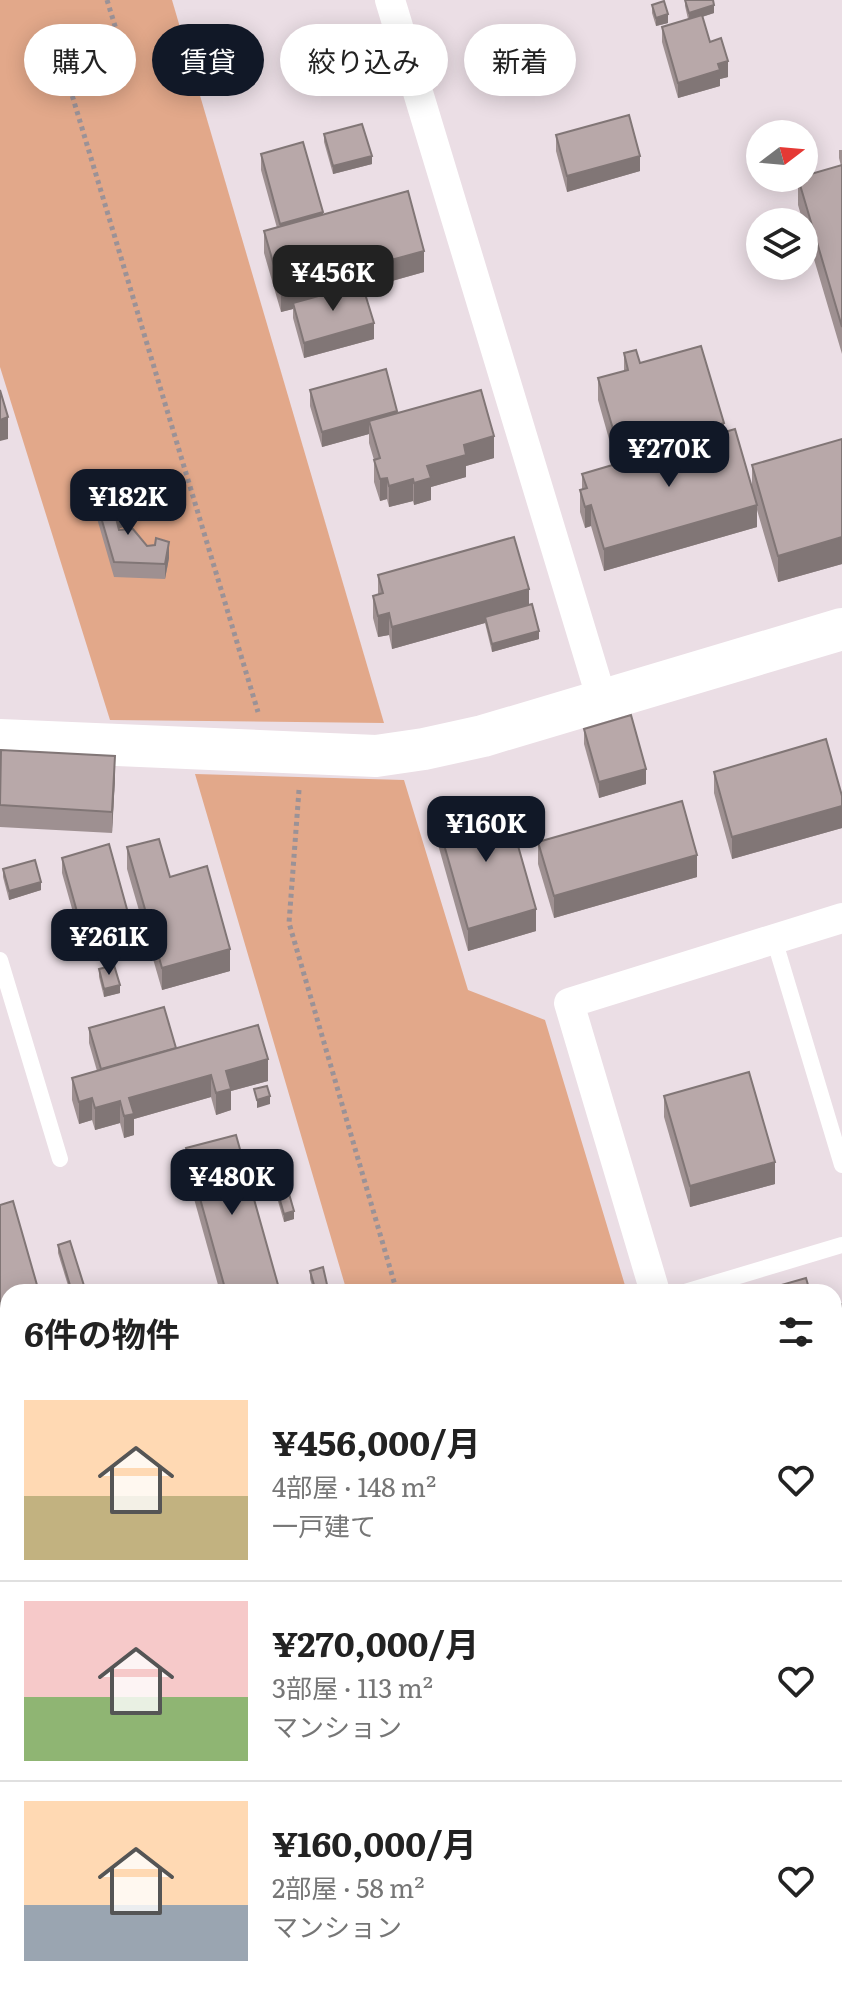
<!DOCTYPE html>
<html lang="ja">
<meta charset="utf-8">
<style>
:root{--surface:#fff;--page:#f6f6f6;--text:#222;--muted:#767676;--line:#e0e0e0;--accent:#111827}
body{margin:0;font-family:Literata,"Noto Sans JP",serif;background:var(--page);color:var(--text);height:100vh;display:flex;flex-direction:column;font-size:30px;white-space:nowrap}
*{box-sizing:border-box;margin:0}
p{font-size:26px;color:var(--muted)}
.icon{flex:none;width:44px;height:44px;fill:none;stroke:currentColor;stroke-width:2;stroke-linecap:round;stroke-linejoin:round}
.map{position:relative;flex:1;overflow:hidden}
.drawer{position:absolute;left:0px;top:1284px;width:842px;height:712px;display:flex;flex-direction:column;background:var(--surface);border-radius:24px 24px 0 0;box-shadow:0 4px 20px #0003}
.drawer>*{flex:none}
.top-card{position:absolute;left:24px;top:24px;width:794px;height:72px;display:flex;gap:16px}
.needle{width:52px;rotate:74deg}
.buttons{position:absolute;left:746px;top:120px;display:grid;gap:16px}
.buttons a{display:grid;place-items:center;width:72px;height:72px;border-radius:50%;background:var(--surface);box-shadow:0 4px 20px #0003;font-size:40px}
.price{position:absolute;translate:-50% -68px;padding:0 18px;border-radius:16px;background:var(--accent);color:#fff;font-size:26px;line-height:52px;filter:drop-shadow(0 2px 4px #0008)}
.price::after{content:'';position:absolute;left:50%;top:48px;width:24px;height:18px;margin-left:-12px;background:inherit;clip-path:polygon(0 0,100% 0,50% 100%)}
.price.active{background:#222;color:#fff}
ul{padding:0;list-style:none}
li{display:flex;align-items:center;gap:24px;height:200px;padding:0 24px}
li+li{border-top:2px solid var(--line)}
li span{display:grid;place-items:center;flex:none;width:224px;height:160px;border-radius:0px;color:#555}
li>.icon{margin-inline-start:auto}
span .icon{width:96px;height:96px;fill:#fffc;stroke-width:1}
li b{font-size:34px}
h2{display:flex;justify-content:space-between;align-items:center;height:96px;padding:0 24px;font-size:34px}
.pill{padding:0 28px;border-radius:36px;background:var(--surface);box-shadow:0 4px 20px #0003;font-size:28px;line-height:72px}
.pill.active{background:var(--accent);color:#fff}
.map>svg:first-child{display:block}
.green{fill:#e2a88a}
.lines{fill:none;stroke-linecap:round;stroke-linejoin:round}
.path{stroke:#9b9297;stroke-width:5;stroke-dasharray:4 4;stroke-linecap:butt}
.lane{stroke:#fff;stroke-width:16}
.street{stroke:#fff;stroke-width:30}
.secondary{stroke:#fff;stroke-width:42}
.wall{fill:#9e9091}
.shaded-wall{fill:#817676}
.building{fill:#b8a8a9;stroke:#817676;stroke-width:2}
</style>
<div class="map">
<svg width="842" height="1996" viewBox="0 0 842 1996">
<rect width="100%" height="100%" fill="#ebdee5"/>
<g class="green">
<path d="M0,0H172L384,723L110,720L0,367Z"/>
<path d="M195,774L404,780L468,990L545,1020L627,1292H347Z"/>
<path d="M834,1984L838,1996H553L550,1988H834Z"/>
</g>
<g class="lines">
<g class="path">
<path d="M107,0L128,68L69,85L258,712"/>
<path d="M299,790L289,923L397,1292"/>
<path d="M718,1988L719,1996"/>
</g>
<g class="lane">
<path d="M774,939L842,1165"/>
<path d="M0,960L60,1159"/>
<path d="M685,1292L842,1245"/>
<path d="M0,1599L8,1597"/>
</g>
<g class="street">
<path d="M390,0L602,700"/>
<path d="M655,1292L569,1003L842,918"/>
<path d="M834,1898L842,1925"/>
</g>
<g class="secondary">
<path d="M0,740L376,756L424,749L483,736L842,629"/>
<path d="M0,1939L8,1942"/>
<path d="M156,1988L181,1996"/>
</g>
</g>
<g class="wall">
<path d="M685,0L714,13L702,17L710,42L728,77L720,79V86L678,98L662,42V27L688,19L685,6Z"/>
<path d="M652,5L668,23L656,26L652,13Z"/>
<path d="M324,134L372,164L333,174L324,142Z"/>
<path d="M556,135L640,171L567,192L556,151Z"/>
<path d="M839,150H842V354L798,205V187L784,191L781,178H804L813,174L841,166L839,158Z"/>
<path d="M261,154L323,215L424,272L364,289L374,339L304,358L293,318V309L281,312L264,253V231L277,228L261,170Z"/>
<path d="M624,353L640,363L724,433L752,486V465L842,439V564L778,582L757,510V527L604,571L591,526L585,528L580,512V490L582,489V474L616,464L598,400V378L624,371Z"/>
<path d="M310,390L397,413L494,458L466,466V477L431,487V500L414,505L413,501L389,507L387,499L380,501L374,482V460L369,443V434L322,447L310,406Z"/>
<path d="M96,500L124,527L119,528V530L169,558L165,579L114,577L96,515Z"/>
<path d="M378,575L529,605L539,639L492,652L485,623L392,649L389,635L378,637L373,618V596L378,595Z"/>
<path d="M584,729L646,784L599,798L584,744Z"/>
<path d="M0,767L115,778L112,833L0,827Z"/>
<path d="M714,772L842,796V828L732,859L714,793Z"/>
<path d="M437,820L536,931L468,951L437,841Z"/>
<path d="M538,842L697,877L554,918L538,864Z"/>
<path d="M127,847L230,971L162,990L127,869Z"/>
<path d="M62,858L133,946L96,957L91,939L81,941L62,873Z"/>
<path d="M3,869L41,890L9,900L3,877Z"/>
<path d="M99,969L120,993L104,997L99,977Z"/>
<path d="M89,1028L176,1048L268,1081L231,1091V1110L216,1115L211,1097L134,1119V1135L124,1138L120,1123L95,1130L92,1120L79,1124L72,1100V1078L97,1071L89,1043Z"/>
<path d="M664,1096L775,1184L690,1207L664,1117Z"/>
<path d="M186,1148L280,1292H220L186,1170Z"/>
<path d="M267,1155L294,1219L284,1222L267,1163Z"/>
<path d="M0,1205L8,1292V1378L0,1350Z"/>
<path d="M58,1245L86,1292H70L58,1253Z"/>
<path d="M310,1271L328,1292H314L310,1279Z"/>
<path d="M842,1602V1638L840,1630V1603Z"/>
</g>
<g class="shaded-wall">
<path d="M714,5V13L689,21V13Z"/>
<path d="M668,14V23L656,26V18Z"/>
<path d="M728,61V77L720,79V86L678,98V83L718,64Z"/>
<path d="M372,156V164L333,174V166Z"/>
<path d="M640,156V171L567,192V176Z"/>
<path d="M798,179V187L784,191V183Z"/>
<path d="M323,212V227L280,239V224Z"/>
<path d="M424,251V272L294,308L293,303V309L281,312V290Z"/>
<path d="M374,323V339L304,358V343Z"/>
<path d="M397,411V426L369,421V434L322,447V432Z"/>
<path d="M8,417V439L0,441V420Z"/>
<path d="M724,423V445L620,475V453Z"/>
<path d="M494,436V458L466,466V477L431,487V500L414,505V483L427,466L464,445Z"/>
<path d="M387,478V499L380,501V479Z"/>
<path d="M413,479V501L389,507V486Z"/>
<path d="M591,505V526L585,528V507Z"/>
<path d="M757,505V527L604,571V549Z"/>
<path d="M124,511V527L115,530V514Z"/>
<path d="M842,537V564L778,582V556Z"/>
<path d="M169,542V558L165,579V564Z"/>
<path d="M529,589V611L485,617V623L392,649V627Z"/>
<path d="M389,613V635L378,637V616Z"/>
<path d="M539,631V639L492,652V644Z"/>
<path d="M115,756V778L112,833V812Z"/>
<path d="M646,769V784L599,798V782Z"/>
<path d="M842,806V828L732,859V837Z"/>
<path d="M697,855V877L554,918V896Z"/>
<path d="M41,882V890L9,900V891Z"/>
<path d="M536,909V931L468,951V929Z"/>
<path d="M91,923V939L81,941V926Z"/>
<path d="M133,931V946L96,957V941Z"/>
<path d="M230,949V971L162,990V968Z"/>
<path d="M120,985V993L104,997V989Z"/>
<path d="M268,1059V1081L231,1091V1110L216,1115V1093L226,1071Z"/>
<path d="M211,1075V1097L134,1119V1135L124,1138V1116L129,1098Z"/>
<path d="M270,1096V1104L257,1108V1100Z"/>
<path d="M92,1098V1120L79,1124V1102Z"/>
<path d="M120,1101V1123L95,1130V1108Z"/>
<path d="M775,1162V1184L690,1207V1186Z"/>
<path d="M294,1211V1219L284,1222V1214Z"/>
<path d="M842,1563V1590L834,1592V1565Z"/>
<path d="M8,1664V1672L0,1674V1666Z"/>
<path d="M480,1988H488V1992L480,1994Z"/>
</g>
<g class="building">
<path d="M685,0H713L714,5L689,13Z"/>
<path d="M664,1L668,14L656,18L652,5Z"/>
<path d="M702,15L710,42L721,38L728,61L718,64L720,70L678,83L662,27Z"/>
<path d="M629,115L640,156L567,176L556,135Z"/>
<path d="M362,124L372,156L333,166L324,134Z"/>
<path d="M303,142L323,212L280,224L261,154Z"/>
<path d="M805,146L813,174L804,176V147Z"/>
<path d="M842,165V327L798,178H804V176Z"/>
<path d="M783,178H799L784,183Z"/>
<path d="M408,191L424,251L281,290L264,231Z"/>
<path d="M362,284L374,323L304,343L293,303Z"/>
<path d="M701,346L724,423L620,453L598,378L628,370L624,353L636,350L640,363Z"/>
<path d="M386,369L397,411L322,432L310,390Z"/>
<path d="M0,390L8,417L0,420Z"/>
<path d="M481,390L494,436L464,445L466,455L427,466L431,478L414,483L413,479L389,486L387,478L380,479L374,460L380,458L369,421Z"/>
<path d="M735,429L757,505L604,549L591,505L585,507L580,490L587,488L582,474Z"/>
<path d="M842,439V537L778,556L752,465Z"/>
<path d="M118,493L124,511L115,514L119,530L133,529L147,546L155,545L156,538L169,542L165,564L114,562L96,500Z"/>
<path d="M514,537L529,589L392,627L389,613L378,616L373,596L383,593L378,575Z"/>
<path d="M532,604L539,631L492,644L485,617Z"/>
<path d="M631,715L646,769L599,782L584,729Z"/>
<path d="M826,739L842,796V806L732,837L714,772Z"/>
<path d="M1,750L115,756L112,812L0,805Z"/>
<path d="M505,800L536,909L468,929L437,820Z"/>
<path d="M682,801L697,855L554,896L538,842Z"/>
<path d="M159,839L170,877L207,866L230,949L162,968L127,847Z"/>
<path d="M109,844L133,931L96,941L91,923L81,926L62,858Z"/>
<path d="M35,860L41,882L9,891L3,869Z"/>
<path d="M114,965L120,985L104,989L99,969Z"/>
<path d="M164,1007L176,1048L101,1069L89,1028Z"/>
<path d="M258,1025L268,1059L226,1071L231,1089L216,1093L211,1075L129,1098L134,1114L124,1116L120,1101L95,1108L92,1098L79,1102L72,1078Z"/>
<path d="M749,1072L775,1162L690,1186L664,1096Z"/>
<path d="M267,1086L270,1096L257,1100L254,1089Z"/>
<path d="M236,1135L280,1292H226L186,1148Z"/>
<path d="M277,1152L294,1211L284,1214L267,1155Z"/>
<path d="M13,1201L39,1292H8V1351L0,1323V1205Z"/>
<path d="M70,1241L86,1292H72L58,1245Z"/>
<path d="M323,1267L328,1289L316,1292L310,1271Z"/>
<path d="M806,1278L810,1292H757Z"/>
<path d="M842,1304V1563L834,1565V1306Z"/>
<path d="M8,1649V1664L0,1666V1651Z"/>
</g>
</svg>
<div class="buttons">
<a><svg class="needle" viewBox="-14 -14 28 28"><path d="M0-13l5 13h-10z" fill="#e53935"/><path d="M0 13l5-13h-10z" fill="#767676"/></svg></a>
<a><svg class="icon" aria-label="layers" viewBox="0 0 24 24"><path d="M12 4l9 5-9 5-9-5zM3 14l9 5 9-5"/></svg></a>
</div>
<b class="price active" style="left:333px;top:313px">¥456K</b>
<b class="price" style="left:669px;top:489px">¥270K</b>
<b class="price" style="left:128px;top:537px">¥182K</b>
<b class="price" style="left:486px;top:864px">¥160K</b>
<b class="price" style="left:109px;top:977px">¥261K</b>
<b class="price" style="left:232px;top:1217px">¥480K</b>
<div class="top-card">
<a class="pill">購入</a>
<a class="pill active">賃貸</a>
<a class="pill">絞り込み</a>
<a class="pill">新着</a>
</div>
<section class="drawer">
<h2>6件の物件<svg class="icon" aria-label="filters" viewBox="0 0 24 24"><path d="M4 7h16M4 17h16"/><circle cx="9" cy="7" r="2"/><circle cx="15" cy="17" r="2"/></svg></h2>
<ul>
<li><span style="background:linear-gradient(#ffd9b3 60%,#c2b280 0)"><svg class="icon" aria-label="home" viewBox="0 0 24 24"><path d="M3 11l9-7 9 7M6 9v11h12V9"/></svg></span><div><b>¥456,000/月</b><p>4部屋 · 148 m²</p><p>一戸建て</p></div><svg class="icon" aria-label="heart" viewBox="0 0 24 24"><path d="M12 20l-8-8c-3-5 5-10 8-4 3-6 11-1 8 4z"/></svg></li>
<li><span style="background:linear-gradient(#f6c9c9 60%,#8fb573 0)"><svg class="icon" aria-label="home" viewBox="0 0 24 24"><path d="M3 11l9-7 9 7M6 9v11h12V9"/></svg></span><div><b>¥270,000/月</b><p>3部屋 · 113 m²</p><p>マンション</p></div><svg class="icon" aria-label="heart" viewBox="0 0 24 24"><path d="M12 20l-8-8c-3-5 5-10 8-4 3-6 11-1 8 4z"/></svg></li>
<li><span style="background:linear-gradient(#ffd9b3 65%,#9aa5b1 0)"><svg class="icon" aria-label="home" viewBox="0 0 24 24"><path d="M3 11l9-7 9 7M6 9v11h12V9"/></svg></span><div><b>¥160,000/月</b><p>2部屋 · 58 m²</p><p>マンション</p></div><svg class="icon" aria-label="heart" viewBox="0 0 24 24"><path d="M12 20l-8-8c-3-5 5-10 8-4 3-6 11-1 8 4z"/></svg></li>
</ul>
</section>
</div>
